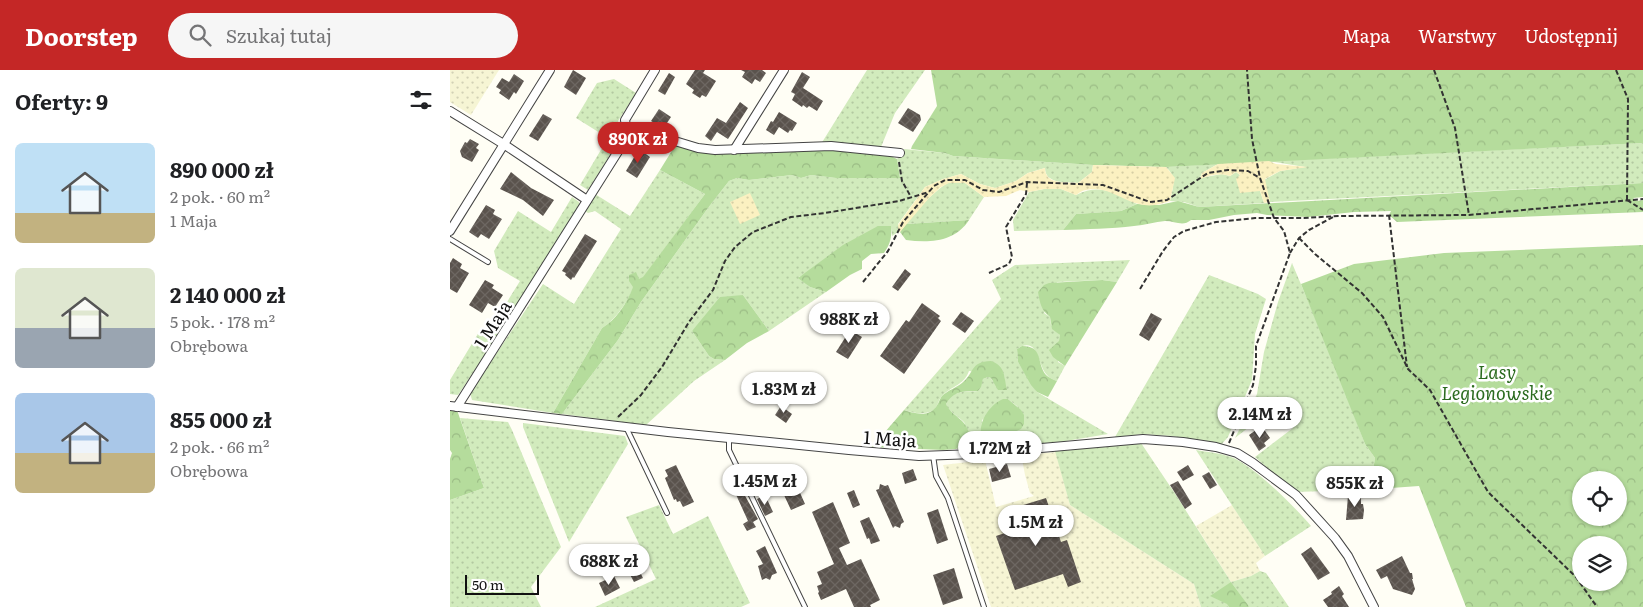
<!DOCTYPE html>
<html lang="pl">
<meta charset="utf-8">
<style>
:root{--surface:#fff;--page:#f6f6f6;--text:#202124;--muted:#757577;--accent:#c42726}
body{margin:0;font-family:Literata,serif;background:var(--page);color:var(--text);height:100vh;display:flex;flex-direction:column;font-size:19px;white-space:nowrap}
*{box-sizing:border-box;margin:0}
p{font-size:16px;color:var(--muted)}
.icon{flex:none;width:28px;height:28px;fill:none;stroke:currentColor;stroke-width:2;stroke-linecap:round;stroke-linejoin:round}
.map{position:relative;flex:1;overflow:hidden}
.side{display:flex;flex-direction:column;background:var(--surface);width:450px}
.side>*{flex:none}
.buttons{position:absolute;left:1122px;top:401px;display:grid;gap:10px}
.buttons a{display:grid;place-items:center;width:55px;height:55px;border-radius:50%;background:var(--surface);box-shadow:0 1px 4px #0004;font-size:25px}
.scale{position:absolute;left:15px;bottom:12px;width:74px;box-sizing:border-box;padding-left:5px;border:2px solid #111;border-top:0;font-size:14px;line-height:18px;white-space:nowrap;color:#111;-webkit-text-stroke:4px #fff;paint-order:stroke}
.price{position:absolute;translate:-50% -42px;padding:0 11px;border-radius:18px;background:#fff;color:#222;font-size:16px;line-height:32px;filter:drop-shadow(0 1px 2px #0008)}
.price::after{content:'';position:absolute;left:50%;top:30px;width:15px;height:11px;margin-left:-8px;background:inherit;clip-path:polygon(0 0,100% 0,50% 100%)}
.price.active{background:var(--accent);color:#fff}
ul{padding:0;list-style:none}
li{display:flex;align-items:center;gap:15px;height:125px;padding:0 15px}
li span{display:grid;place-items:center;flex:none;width:140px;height:100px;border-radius:8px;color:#555}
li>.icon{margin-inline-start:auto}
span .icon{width:60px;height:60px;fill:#fffc;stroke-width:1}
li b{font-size:21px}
h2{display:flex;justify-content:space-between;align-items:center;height:60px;padding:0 15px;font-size:21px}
header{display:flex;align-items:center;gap:30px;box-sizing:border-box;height:70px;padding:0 25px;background:var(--accent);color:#fff}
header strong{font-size:24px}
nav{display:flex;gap:28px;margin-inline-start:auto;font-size:18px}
.search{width:350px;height:45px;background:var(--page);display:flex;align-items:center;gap:12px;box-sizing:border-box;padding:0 18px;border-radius:28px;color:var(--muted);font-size:19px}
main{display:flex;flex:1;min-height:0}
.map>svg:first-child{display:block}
.farmland{fill:url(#farmland-dots)}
.grass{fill:url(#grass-dots)}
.forest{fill:url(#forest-crowns);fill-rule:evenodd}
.sand{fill:url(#sand-dots)}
.building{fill:url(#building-cross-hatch)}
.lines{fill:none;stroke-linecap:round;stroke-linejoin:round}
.service-casing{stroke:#444;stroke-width:6}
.minor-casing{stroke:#444;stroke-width:10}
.path{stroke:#333;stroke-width:2;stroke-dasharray:5 2.5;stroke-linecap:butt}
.service{stroke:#fff;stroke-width:4}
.minor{stroke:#fff;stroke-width:8}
.labels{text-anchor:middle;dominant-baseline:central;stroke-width:5;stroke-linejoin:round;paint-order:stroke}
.street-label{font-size:18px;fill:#111;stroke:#fff}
.park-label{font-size:18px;font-style:italic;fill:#2b6b1f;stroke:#fff}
</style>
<header>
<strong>Doorstep</strong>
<div class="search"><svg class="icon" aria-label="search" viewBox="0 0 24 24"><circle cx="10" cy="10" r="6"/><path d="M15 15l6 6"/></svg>Szukaj tutaj</div>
<nav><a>Mapa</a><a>Warstwy</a><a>Udostępnij</a></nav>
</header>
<main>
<section class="side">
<h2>Oferty: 9<svg class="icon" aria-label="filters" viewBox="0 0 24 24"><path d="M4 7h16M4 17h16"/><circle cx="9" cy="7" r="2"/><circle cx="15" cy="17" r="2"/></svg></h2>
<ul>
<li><span style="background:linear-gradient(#bfe0f5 70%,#c2b280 0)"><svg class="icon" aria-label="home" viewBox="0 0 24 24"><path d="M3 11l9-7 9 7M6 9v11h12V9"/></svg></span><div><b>890 000 zł</b><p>2 pok. · 60 m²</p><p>1 Maja</p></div></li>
<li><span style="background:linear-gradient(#dfe7d0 60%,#9aa5b1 0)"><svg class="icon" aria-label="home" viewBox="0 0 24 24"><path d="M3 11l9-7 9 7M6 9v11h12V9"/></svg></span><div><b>2 140 000 zł</b><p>5 pok. · 178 m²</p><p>Obrębowa</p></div></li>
<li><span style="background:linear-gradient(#a9c7e8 60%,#c2b280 0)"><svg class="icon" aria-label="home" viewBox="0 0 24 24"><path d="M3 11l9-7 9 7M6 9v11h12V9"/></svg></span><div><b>855 000 zł</b><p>2 pok. · 66 m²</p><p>Obrębowa</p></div></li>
</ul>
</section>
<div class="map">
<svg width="1193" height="537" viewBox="0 0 1193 537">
<defs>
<pattern id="farmland-dots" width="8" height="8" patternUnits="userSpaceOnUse" patternTransform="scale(1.25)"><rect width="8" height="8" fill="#f6f5d4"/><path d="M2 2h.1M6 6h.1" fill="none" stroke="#d2d1b5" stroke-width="1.8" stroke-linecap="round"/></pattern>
<pattern id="grass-dots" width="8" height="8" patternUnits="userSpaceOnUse" patternTransform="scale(1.25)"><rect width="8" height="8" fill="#d2ebbd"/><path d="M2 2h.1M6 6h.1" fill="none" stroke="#b3c8a1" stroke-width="1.8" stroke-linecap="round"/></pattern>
<pattern id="forest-crowns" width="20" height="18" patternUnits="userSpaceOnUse" patternTransform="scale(1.25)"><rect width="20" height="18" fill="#b5dc9c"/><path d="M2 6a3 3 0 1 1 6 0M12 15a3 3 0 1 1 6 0" fill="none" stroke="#9bbc85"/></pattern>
<pattern id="sand-dots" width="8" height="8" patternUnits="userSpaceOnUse" patternTransform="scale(1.25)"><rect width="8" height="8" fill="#fbf1c1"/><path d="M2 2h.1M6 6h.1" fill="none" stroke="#d6cea5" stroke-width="1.8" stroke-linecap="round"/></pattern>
<pattern id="building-cross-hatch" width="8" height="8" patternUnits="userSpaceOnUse" patternTransform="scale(1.25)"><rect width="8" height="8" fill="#5a534d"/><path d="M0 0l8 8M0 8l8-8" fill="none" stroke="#6d6762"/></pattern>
</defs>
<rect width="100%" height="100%" fill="#fffef5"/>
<g class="farmland">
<path d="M0,0H49L21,45L0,32Z"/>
<path d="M606,382L620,435L744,514L751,537H541L493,395L535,390L546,437L584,426L580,423L575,405L572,389L574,385Z"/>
<path d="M782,435L815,486L806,493L810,501L801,506L781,512L746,456Z"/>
</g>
<g class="grass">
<path d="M417,0H475L445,43L431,77L371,74Z"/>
<path d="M164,9L186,23L168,51L171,63L169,71L138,120L130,115L158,68L126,48L147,13Z"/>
<path d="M1193,73V113L820,132L814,110L830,101L855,97L819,91Z"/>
<path d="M454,79L495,83L503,86L643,95L642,102L628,113C616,112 595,114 595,98L578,103L566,111L545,118L530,114L511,104L493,109L475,117L448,154V162L442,166L441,157L349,207L360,217L376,222L319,261L293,225L242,261L259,286L264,289L275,290L244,311L196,355L112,344L168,270L191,232L258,138L279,111L287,108L299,110L342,105L351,108L361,105L386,108L450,107L447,89L453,85Z"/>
<path d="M768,94L752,103L750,108L772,104L780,106L786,102L810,121L814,133L749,137L734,132L720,131C723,118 727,107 716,97Z"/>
<path d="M210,100L255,124L193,208C184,212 183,219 179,227C172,239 163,251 152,258L103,343L22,330L20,323L93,214L124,234L171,159L145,141L138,143L135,141L145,124L180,146Z"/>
<path d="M499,112L515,113L534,127L519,150L456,154C467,139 483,122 499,112Z"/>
<path d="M594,119H611L626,125C650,113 665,123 687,134L671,141L626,144L613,160L564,161L563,150L579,122Z"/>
<path d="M122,127L129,132L130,137L109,167L74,227L8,325L0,324V310L29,262L39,261L70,211L48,198L44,181L68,141L101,162Z"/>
<path d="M680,190L667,212L652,210L607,212L594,243L600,247L601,255L610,265L608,292L615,296L607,311C604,310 599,308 597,305C587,295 589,265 567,279L568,292L587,322L658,364L610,372L552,376L560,364L568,337L558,329L532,350L531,364L543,377L506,379L519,364L514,352L497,338L496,334C504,320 513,322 528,321L533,309L538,307L541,308L543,312H555L554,305L519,301C514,315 502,316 493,325C488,329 488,338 482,341C473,345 463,343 454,340L551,229L542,210L565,195Z"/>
<path d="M842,193L885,295L915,374L925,388L923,400L915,405L913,420L844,422L805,387L843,358L835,345L817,343L785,368L807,324L814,282L828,232Z"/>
<path d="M759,205L808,224L816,229L805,264L802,310L778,367L771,375L722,366L693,364L665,367Z"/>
<path d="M10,348L58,352L62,360L111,477L81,517L91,537H0V430L34,418Z"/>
<path d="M73,353L175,366L178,374L119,472L73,357Z"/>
<path d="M691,373L726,425L781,512L801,506L810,501L816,503L839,537H799L781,512L778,534L779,537H751L744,514L620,435L605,381Z"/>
<path d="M746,380C757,382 770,383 781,387C803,395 845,437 861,456L815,486Z"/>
<path d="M209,435L223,464L258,446L300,533L291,537H145L206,509L176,447Z"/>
</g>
<g class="forest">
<path d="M481,0H1193V73L716,97L643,95L503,86L495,83L461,79L462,76L487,36Z"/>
<path d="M226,74L255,83L381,78L434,83L447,89L450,108H386L361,105L351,108L342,105L299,110L287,108L279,111L258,138L191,232L168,270L112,344L103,343L152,258C166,250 177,233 183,217L179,211V205L186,202L189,209L193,207L255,124L210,100Z"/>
<path d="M1193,113V127L1183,128L1187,131L1193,130V142L947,152L939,145L941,141L904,142L858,147L817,145L807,143L784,145L759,150H741C733,157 725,151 715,151C705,152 695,155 684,156C661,159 637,159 613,160L626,144L671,141L687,134L709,135L728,131L749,137Z"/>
<path d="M519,150C505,172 480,173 456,170L450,162L456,154Z"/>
<path d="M428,156H441C442,168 440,174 434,183L421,184L412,191V199L400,205L376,222L360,217L348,208L393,175Z"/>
<path d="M1193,175V537H1016L969,416L913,420L915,405L923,400L925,388L915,374L851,214L904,194L994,183ZM1131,410H1169V448H1131ZM1131,475H1169V512H1131Z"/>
<path d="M652,210L667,212L615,296L603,287L599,280L609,271L610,265L602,259L600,247C591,240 590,233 588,222L594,215L599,213Z"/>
<path d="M293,225L319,261L297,273L275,290L264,289L259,286L242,261L270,227Z"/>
<path d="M572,276C594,276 586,293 596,305C598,307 604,310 607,311L598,327L587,322L581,315L568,292L567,279Z"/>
<path d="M541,291C556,296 554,308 557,320H548L541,308L538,307L533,309L531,317L528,321C513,321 504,321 496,334C501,346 517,349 519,364L506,379L493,380L422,377L454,340C462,343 477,347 484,339C488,336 489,330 492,326C498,320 506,318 512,313C525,303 519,292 541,291Z"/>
<path d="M553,329H558L571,340L574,345V354L571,359L560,364L552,376L543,377L531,364C529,350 541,334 553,329Z"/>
<path d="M0,338L7,340L34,418L0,430V389L2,383L0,380Z"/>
<path d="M781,512L798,535L799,537H779L777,534L760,526Z"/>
</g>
<g class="sand">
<path d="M819,91L826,94L858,97L830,101L815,109L820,132L814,133L810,121L790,123L786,109L790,105L786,102L780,106C769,103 760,105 750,109L752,103L768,94Z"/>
<path d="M643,95L716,97L725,108L720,131C709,135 700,137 689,134C671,130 656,115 636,120C633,120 629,123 626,125L611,119H594L579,122L570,120L556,126L534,127L515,113H499L491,117L479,128L450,162H448V155L475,117L493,109L511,104L530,114L545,118L566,111L578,103L595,98C595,115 616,112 628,113L642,102Z"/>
<path d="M300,123L310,145L290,154L280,132Z"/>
</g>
<g class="building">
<path d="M123,0L136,8L126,25L114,17Z"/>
<path d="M245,0H255L253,3L266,11L256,27L252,25L250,28L242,23L244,20L236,14Z"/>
<path d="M291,0H312L316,3L310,12L305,9L302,14L292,7L295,2Z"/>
<path d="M352,2L360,7L353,18L373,31L367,41L359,36L357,38L353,35L352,37L342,30L345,24L341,22Z"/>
<path d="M219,3L225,7L215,25L208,21Z"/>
<path d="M64,4L74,11L66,24L64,22L59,30L49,23L51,20L46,17L52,8L59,12Z"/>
<path d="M290,32L298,38L278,69L267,62L261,71L255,66L267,48L276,53Z"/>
<path d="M458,38L470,45L471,50L463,62L448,53Z"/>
<path d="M209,39L221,47L213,59L201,51Z"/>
<path d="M329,42L347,53L342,61L340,60L338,63L329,57L324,65L316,60L321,51L323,52Z"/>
<path d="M93,44L102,49L88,71L79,66Z"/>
<path d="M20,69L29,74L26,78L29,80L22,92L12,87L10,81L15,72L17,73Z"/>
<path d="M189,79L200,87L187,108L176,101Z"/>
<path d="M61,102L81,118L104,130L93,146L73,130L50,119Z"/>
<path d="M36,135L45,140L43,144L52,149L39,169L31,164L28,168L19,162Z"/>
<path d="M135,164L147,171L124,208L123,207L121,210L115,205L116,203L112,201Z"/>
<path d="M3,188L12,194L10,198L19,203L7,223L0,219V193Z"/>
<path d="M455,199L461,204L448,221L442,217Z"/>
<path d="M35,210L44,215L42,218L53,225L45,237L38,233L32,243L19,235Z"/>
<path d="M472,233L490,246L488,248L491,251L454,304L430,286L456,250L459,252Z"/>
<path d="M511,242L524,251L515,263L502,254Z"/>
<path d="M701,243L712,249L699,271L689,265Z"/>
<path d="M400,260L412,267L398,289L386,282Z"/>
<path d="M331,336L342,344L336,353L325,345Z"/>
<path d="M813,358L820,368L814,373L816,376L809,381L799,365L806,360L807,362Z"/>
<path d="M557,394L561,407L542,412L539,399Z"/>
<path d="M226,395L244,432L233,437L230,431L227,432L226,429L224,430L215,408L218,406L215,400Z"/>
<path d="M738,395L744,405L733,411L727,402Z"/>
<path d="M463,399L467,410L455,414L452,403Z"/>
<path d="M759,402L767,415L760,419L752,406Z"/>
<path d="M728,411L742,434L735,439L720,415Z"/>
<path d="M430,414L435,416L438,415L454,452L451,454L450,458L445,456L443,458L426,420L429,419Z"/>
<path d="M289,415L308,449L303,452L306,457L297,461L293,454L298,451L283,418Z"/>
<path d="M347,416L355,434L341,440L334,425L341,423L340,419Z"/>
<path d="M404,420L410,435L403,438L397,423Z"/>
<path d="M315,425L323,442L315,446L307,429Z"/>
<path d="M898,426H911V434H913L914,440L913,449L896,450Z"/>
<path d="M596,428L611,472L617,470L631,512L618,517L613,504L565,520L546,466L561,461L554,441Z"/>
<path d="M383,432L400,473L389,478L397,495L411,489L430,530L420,535L421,537H404L396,519L371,530L368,523L369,522L367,516L372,514L367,502L384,494L362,442Z"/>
<path d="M488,439L498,470L487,474L477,443Z"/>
<path d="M419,447L430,471L421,474L419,468L417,469L410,451Z"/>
<path d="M315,476L327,503L322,505L320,510L316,508L312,510L308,496L313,494L306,481Z"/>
<path d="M861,477L880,503L868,510L851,484Z"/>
<path d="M952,486L960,503H962L963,509H962L965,519L962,525L943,519L937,506L931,509L926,500Z"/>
<path d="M186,494L193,508L184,512L177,499Z"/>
<path d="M504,498L513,528L493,535L483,505Z"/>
<path d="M164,506L170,518L155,526L149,513Z"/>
<path d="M889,516L894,524L892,526L899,537H878L873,530L882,524L881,522Z"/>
</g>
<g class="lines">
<g class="service-casing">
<g id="service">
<path d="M0,169L38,192"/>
<path d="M176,357L217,443"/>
<path d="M279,368V380L355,537"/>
<path d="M483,385L486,406L498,428L534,537"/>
</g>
</g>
<g class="minor-casing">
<g id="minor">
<path d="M0,41L55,75L137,130"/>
<path d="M183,62L176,56L175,50L205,0"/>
<path d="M284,80L334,0"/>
<path d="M0,161L100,0"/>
<path d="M0,336L218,362L399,380L469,386L525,384L693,369L733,372L766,377L787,383L803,393L846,425L885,468L898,486L924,537"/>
<path d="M7,337L179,64L187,61L195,62L248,78L265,80L381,76L450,83"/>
</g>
</g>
<g class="path">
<path d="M984,0L1005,58L1019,145"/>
<path d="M1166,0L1178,29L1177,130"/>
<path d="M449,92L452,111L461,127"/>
<path d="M1177,130L1193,140"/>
<path d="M939,145L957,297"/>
<path d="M849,168L865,184L912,223L933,247L958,299L980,320L1038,422L1126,507L1147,537"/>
<path d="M840,183L849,168L859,160L883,147"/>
<path d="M539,203L559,194L562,187L556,157L576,124L577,113"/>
<path d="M413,212L438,181L453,152L484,116L495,110H515L533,120L549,122L577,112L653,115L700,132L717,130L758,103L778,100L798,101L810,108"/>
<path d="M690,219L713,181L724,167L734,161L766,152L805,148H854L888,146L1019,145L1193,129"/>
<path d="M168,347L191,325L212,297L239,252L263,220L275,191L285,177L303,162L341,147L375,143L449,131L479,122"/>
<path d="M779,373L803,315L806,296V276L840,183L834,161L824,148L810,108L802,69L797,0"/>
</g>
<use href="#service" class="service"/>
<use href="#minor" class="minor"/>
</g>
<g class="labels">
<g class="street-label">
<text transform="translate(42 254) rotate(-58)">1 Maja</text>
<text transform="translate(440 368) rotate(4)">1 Maja</text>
</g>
<g class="park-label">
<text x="1047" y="301">Lasy<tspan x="1047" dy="21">Legionowskie</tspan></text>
</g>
</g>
</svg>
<div class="buttons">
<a><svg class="icon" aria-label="locate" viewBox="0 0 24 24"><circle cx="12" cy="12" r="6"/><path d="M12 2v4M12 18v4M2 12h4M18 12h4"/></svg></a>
<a><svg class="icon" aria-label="layers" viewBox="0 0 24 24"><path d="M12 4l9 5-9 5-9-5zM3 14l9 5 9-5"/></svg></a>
</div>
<div class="scale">50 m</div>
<b class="price active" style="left:188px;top:94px">890K zł</b>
<b class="price" style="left:399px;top:274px">988K zł</b>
<b class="price" style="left:334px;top:344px">1.83M zł</b>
<b class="price" style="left:810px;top:369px">2.14M zł</b>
<b class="price" style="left:550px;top:403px">1.72M zł</b>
<b class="price" style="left:315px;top:436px">1.45M zł</b>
<b class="price" style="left:905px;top:438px">855K zł</b>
<b class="price" style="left:586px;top:477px">1.5M zł</b>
<b class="price" style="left:159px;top:516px">688K zł</b>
</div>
</main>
